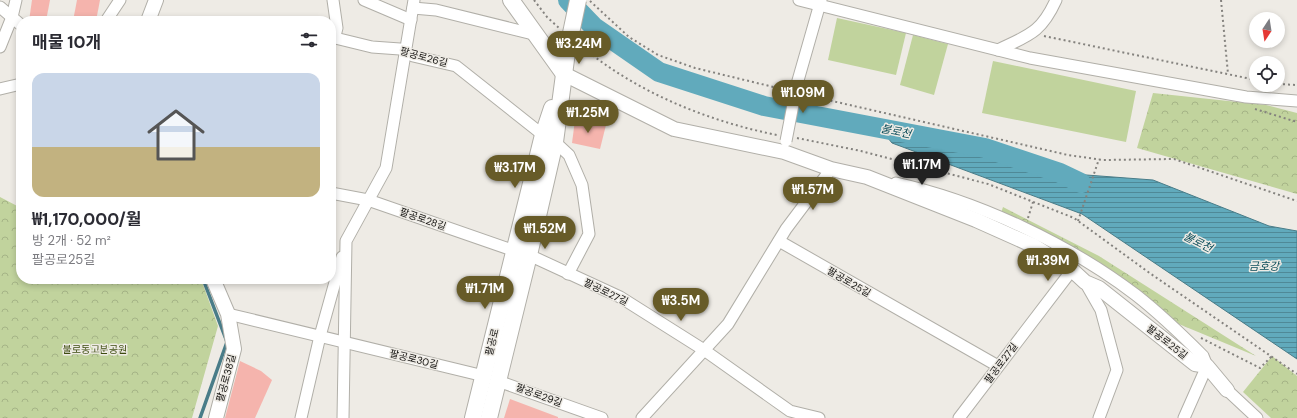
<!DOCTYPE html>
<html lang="ko">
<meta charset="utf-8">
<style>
:root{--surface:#fff;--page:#f2f2f3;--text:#2b2b33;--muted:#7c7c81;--accent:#675b28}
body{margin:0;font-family:"DM Sans","Noto Sans KR",sans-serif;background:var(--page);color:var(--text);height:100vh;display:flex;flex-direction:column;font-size:15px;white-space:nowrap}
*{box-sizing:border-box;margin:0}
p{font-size:13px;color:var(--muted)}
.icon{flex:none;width:22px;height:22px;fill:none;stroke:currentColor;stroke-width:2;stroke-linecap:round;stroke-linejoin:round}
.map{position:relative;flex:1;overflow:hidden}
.side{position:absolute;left:16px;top:16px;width:320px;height:268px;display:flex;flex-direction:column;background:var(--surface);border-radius:16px;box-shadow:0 2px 6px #0003}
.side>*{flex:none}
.needle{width:26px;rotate:192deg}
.tools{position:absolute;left:1249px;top:12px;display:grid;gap:8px}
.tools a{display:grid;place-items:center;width:36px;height:36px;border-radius:50%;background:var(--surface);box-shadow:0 2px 6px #0003;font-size:20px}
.price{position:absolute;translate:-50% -34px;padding:0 9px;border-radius:14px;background:var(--accent);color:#fff;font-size:13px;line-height:26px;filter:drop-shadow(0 1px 2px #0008)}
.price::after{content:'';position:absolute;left:50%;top:24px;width:12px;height:9px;margin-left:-6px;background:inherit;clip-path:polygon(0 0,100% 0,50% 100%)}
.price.on{background:#222;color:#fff}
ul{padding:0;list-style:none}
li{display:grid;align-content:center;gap:8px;height:212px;padding:0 16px}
li span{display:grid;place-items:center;height:124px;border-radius:12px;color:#555}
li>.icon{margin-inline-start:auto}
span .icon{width:72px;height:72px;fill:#fffc;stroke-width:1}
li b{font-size:17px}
h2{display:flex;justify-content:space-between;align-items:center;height:48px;padding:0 16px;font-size:17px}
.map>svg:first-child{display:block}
.forest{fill:url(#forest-crowns)}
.garden{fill:#c1d39d}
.water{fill:url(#water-rules);stroke:#497c88}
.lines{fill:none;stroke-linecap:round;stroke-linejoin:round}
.stream{stroke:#497c88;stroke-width:3.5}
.river{stroke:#61aabc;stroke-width:20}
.building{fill:#f5b4ad}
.minor-casing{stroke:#b1afa8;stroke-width:13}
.tertiary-casing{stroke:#b1afa8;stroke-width:16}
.secondary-casing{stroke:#b1afa8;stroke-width:18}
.path{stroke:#84827e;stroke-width:2;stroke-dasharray:2 3;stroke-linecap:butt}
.minor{stroke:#fff;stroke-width:11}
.tertiary{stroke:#fff;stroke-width:14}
.secondary{stroke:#fff;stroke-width:16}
.minor-bridge-casing{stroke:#b1afa8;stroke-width:13;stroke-linecap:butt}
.secondary-bridge-casing{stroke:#b1afa8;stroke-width:18;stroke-linecap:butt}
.minor-bridge{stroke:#fff;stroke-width:11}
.secondary-bridge{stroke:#fff;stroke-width:16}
.labels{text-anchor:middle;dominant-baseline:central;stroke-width:3;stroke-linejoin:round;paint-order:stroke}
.street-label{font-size:10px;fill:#12110f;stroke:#eeebe5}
.park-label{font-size:10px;fill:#3d4c0f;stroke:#eeebe5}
.water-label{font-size:11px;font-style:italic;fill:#0a4c59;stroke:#eeebe5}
</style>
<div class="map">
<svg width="1297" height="418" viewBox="0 0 1297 418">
<defs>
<pattern id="forest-crowns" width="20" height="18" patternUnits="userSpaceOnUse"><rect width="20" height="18" fill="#c1d39d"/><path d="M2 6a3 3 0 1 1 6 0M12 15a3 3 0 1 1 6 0" fill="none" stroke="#a5b486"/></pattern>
<pattern id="water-rules" width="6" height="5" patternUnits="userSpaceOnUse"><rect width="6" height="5" fill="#61aabc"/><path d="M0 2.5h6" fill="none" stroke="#4f8997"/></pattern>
</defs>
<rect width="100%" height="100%" fill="#eeebe5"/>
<g class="forest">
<path d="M1153,93L1266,105L1297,113V194L1137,148Z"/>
<path d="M0,197L21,208V279H201L218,326L192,418H0Z"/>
<path d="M1003,207L1099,256L1256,356L1157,315L1135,291L1000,216Z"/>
<path d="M1272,356L1297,376V418H1271L1243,392Z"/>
</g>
<g class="garden">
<path d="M837,18L906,33L896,75L828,60Z"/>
<path d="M913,35L948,44L934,95L900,85Z"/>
<path d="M993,61L1136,91L1126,142L982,113Z"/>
</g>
<path class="water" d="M879,127L985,148L1060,173L1153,180L1269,226L1297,231V359L1082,214L892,143Z"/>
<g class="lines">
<path class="stream" d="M200,418L227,342L203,279"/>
<path class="river" d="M568,0L594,27L659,72L764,106L985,148L1060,173L1081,183"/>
</g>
<g class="building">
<path d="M32,0H50L46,21H29Z"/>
<path d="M77,0H100L96,21H73Z"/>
<path d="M575,120L606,125L600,149L572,143Z"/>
<path d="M240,361L261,371L272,380L255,418H225Z"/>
<path d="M510,399L558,417V418H504Z"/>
</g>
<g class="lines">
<g class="minor-casing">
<g id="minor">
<path d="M333,0L337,28L335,36"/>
<path d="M364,0L411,20"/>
<path d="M799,0L1030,58L1246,97L1297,101"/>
<path d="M0,7L21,25"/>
<path d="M413,8L436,10L537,35"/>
<path d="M106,21L120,0"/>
<path d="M331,37L372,47L400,49L413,56L456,66L543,135"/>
<path d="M0,47L12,17L16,0"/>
<path d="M998,50C1029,35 1041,33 1056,0"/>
<path d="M797,84L821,0"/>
<path d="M0,89L21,84"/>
<path d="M555,142L569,155L582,185L589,234L568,274"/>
<path d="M896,183C978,201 1069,244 1136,295C1159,313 1182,335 1203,356L1207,366L1184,418"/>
<path d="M331,193L368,200L515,251"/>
<path d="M779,241L998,366"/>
<path d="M529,255L620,297L704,350L790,411L819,418"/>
<path d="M1085,282L1101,310L1117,370L1099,418"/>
<path d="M228,314L484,376"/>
<path d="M498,381L602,418"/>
<path d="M1227,390L1257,418"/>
<path d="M301,418L320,336L342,257"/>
<path d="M343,418L346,241L386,168L414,0"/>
<path d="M642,418L728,324L786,229L831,169"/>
<path d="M959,418L1072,270"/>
</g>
</g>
<g class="tertiary-casing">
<g id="tertiary">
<path d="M148,21L156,0"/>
<path d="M564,74L674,129L784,152L831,169L867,177L976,220L1034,246L1072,270L1085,282L1099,288L1195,364L1207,366L1227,390"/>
<path d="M213,279L228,314L234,349L216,418"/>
</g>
</g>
<g class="secondary-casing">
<g id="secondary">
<path d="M511,0L564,74"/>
<path d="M473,418L543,135L552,108"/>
<path d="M489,418L529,255L555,142L567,52"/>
</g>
</g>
<g class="path">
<path d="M534,0L547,17L559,28"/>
<path d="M1221,0L1228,74"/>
<path d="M590,1L629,37L658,55L695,68L786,90"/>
<path d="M1044,36L1256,80"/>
<path d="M581,46C636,92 707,121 777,135"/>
<path d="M1278,84L1297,85"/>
<path d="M1267,87L1272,85"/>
<path d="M806,95L1068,155L1103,160L1174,159L1297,201"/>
<path d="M1255,109L1297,122"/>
<path d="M797,138L861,151L988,184L1074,218L1151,274L1297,374"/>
<path d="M1028,218L1033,202"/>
<path d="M1078,221L1099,159"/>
<path d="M1201,338L1260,368L1272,356"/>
</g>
<use href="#minor" class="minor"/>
<use href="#tertiary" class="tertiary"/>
<use href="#secondary" class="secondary"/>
<g class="minor-bridge-casing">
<path id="minor-bridge" d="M786,141L797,84"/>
</g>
<g class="secondary-bridge-casing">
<path id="secondary-bridge" d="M567,52L578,0"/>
</g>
<use href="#minor-bridge" class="minor-bridge"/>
<use href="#secondary-bridge" class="secondary-bridge"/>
</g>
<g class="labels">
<g class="street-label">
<text transform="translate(424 57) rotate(15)">팔공로26길</text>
<text transform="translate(423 219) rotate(19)">팔공로28길</text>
<text transform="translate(849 282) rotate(30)">팔공로25길</text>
<text transform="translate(606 292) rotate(26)">팔공로27길</text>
<text transform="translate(492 342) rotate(-76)">팔공로</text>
<text transform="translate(1167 342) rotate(38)">팔공로25길</text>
<text transform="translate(414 359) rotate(14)">팔공로30길</text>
<text transform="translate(1001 363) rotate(-53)">팔공로27길</text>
<text transform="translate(226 378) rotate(-75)">팔공로38길</text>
<text transform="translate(539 395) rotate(20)">팔공로29길</text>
</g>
<g class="park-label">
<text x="95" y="349">불로동고분공원</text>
</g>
<g class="water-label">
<text transform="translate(896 131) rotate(11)">불로천</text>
<text transform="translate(1198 242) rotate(27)">불로천</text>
<text x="1264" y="266">금호강</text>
</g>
</g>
</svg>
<div class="tools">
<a><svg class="needle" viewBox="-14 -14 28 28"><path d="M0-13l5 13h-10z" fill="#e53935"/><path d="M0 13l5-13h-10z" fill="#7c7c81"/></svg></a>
<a><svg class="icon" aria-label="locate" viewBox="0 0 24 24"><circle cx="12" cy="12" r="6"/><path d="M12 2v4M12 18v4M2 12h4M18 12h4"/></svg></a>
</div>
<b class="price" style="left:579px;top:65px">₩3.24M</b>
<b class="price" style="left:803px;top:114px">₩1.09M</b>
<b class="price" style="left:588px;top:134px">₩1.25M</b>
<b class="price on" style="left:922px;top:186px">₩1.17M</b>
<b class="price" style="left:515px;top:189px">₩3.17M</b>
<b class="price" style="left:813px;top:211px">₩1.57M</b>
<b class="price" style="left:545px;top:250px">₩1.52M</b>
<b class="price" style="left:1048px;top:282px">₩1.39M</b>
<b class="price" style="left:485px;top:310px">₩1.71M</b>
<b class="price" style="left:681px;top:322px">₩3.5M</b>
<section class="side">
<h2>매물 10개<svg class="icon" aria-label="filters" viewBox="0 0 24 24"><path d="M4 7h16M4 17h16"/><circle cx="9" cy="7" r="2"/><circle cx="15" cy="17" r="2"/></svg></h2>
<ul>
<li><span style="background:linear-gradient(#c9d6e8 60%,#c2b280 0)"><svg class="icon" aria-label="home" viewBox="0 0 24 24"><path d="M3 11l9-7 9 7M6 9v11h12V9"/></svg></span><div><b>₩1,170,000/월</b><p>방 2개 · 52 m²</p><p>팔공로25길</p></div></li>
</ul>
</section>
</div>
